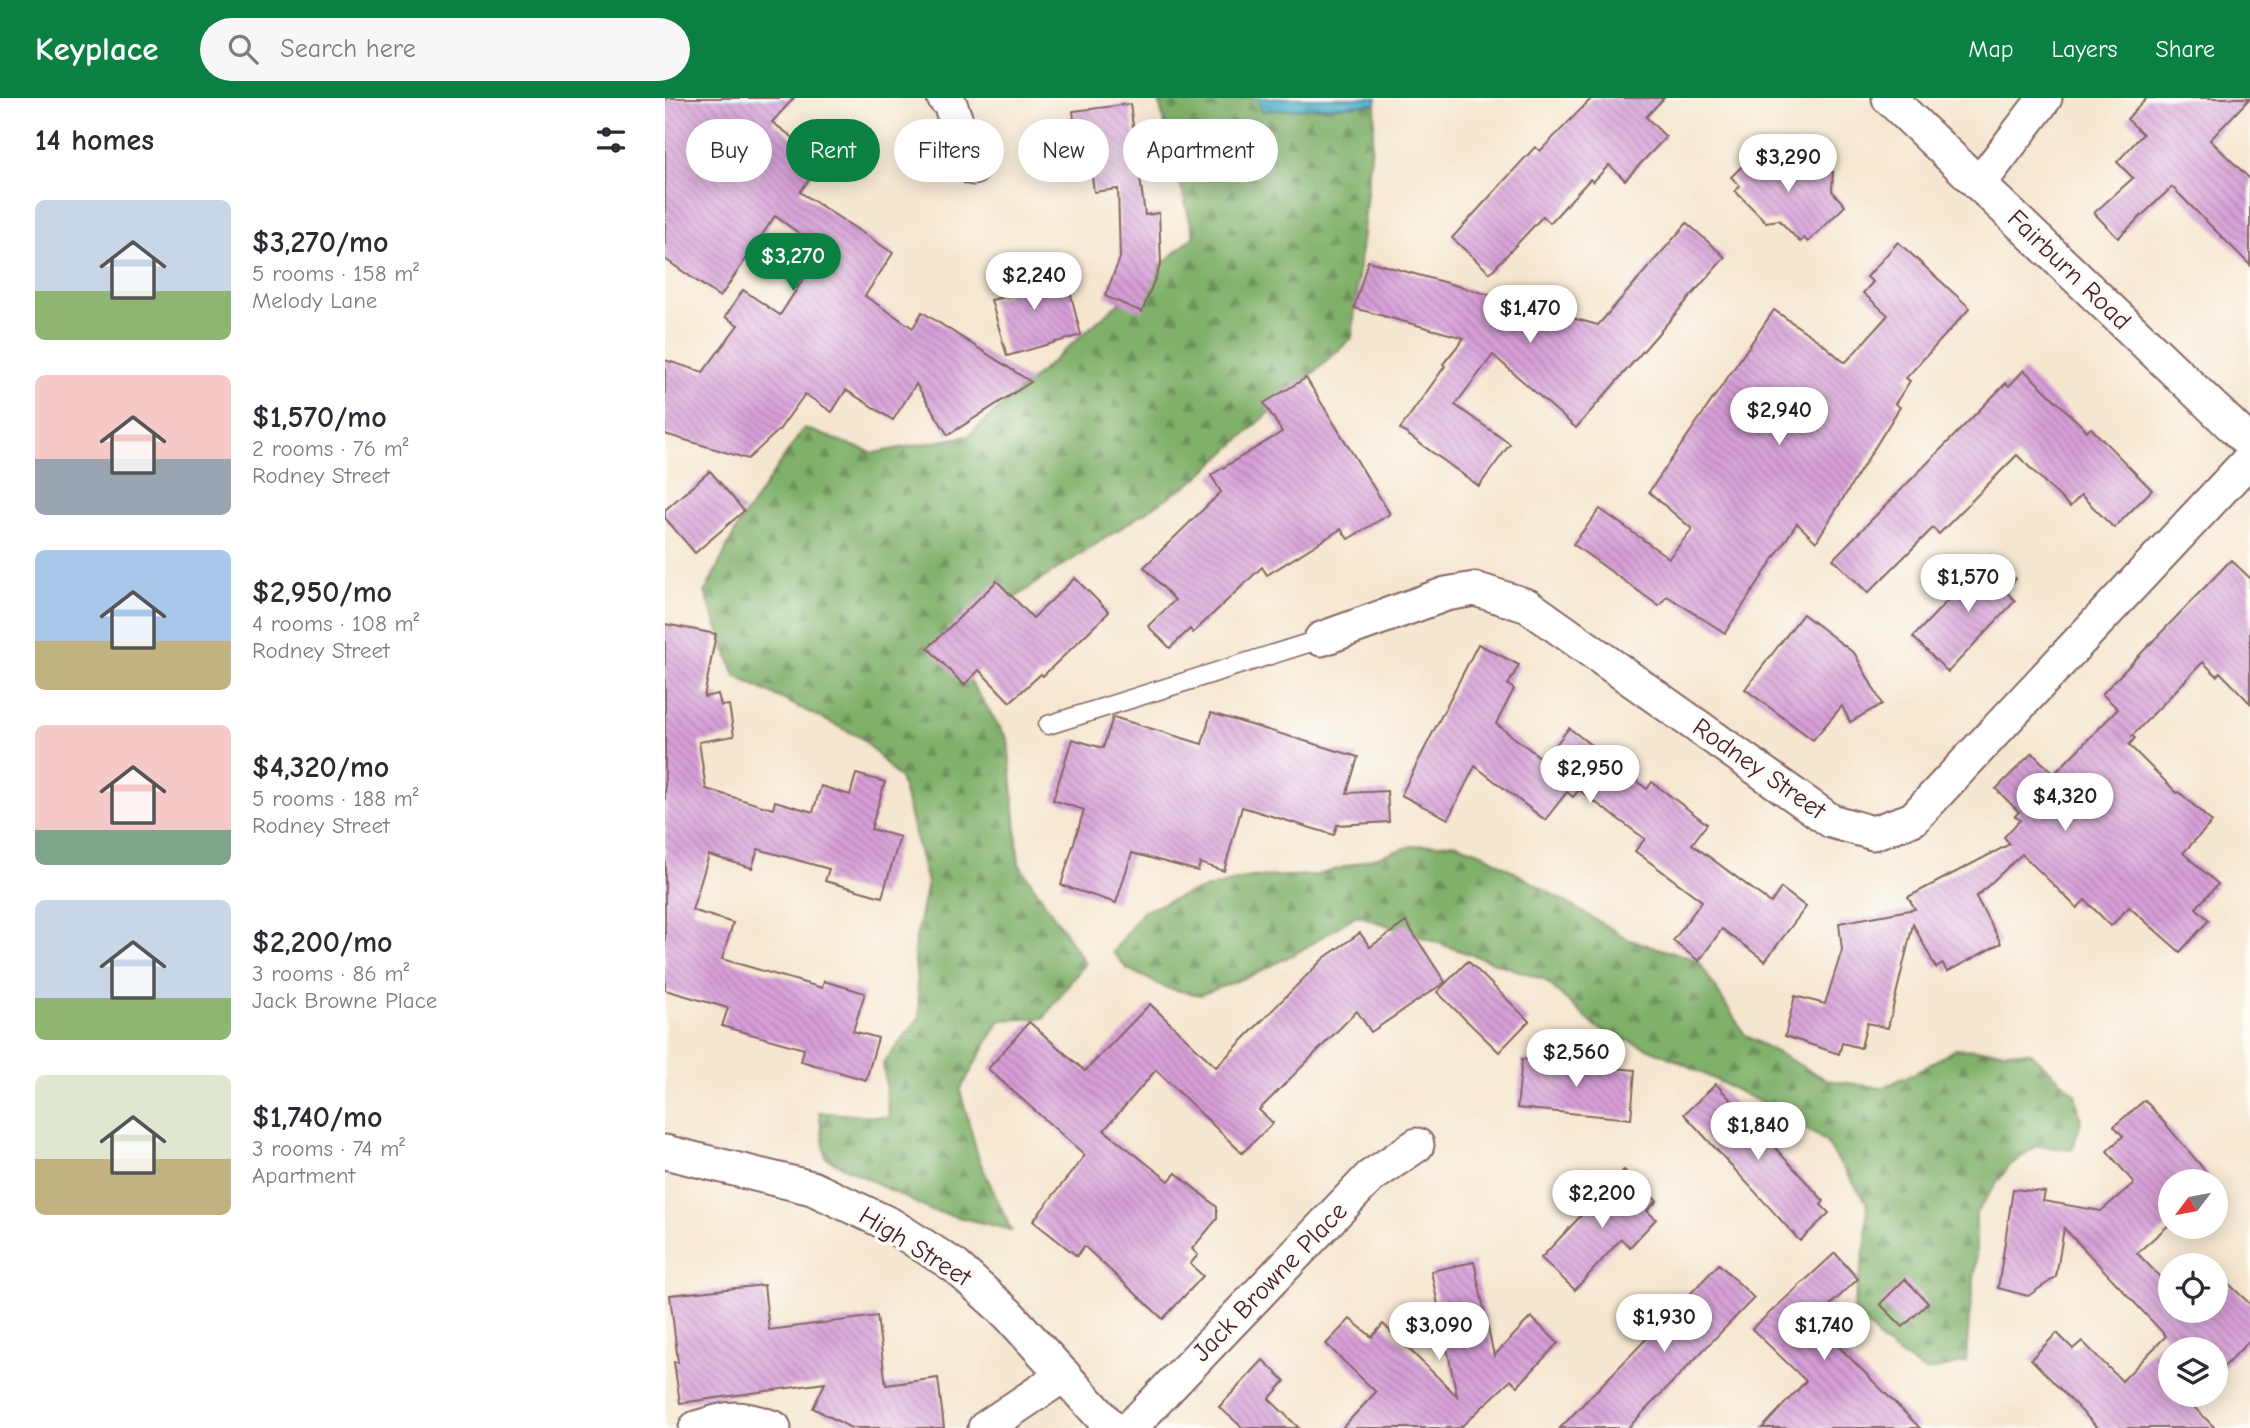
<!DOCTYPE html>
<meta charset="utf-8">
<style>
:root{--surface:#fff;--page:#f7f7f7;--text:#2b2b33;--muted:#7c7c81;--accent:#0b8043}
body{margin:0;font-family:"Comic Neue",sans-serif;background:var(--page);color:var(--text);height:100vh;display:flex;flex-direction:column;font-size:26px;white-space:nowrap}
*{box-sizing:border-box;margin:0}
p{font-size:23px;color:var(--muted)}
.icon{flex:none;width:38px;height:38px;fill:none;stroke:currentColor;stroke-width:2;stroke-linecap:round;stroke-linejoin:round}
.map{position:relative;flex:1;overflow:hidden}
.side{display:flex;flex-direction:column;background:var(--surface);width:665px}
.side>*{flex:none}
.guide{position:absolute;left:21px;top:21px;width:665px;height:63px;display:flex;gap:14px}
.needle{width:46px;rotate:238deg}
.tools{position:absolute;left:1493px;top:1071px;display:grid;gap:14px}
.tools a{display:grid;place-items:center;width:70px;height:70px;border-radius:50%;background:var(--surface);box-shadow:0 4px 18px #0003;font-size:35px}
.price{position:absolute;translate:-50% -60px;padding:0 16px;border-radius:24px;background:#fff;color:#222;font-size:23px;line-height:46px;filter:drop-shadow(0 2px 4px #0008)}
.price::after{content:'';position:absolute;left:50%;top:42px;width:21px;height:16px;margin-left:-10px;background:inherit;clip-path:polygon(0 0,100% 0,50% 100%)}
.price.active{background:var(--accent);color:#fff}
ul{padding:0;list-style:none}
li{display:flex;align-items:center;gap:21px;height:175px;padding:0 35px}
li span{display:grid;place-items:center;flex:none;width:196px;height:140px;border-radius:10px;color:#555}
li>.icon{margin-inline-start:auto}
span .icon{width:84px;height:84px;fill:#fffc;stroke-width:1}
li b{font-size:30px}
h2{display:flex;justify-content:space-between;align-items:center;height:84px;padding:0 35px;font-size:30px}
.chip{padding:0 24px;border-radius:32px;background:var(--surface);box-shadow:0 4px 18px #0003;font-size:24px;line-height:63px}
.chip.active{background:var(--accent);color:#fff}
header{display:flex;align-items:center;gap:42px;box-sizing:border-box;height:98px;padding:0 35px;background:var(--accent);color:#fff}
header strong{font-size:33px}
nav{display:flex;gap:38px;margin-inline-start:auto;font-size:24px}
.search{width:490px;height:63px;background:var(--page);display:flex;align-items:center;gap:18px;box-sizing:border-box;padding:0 24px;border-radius:38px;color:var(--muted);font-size:26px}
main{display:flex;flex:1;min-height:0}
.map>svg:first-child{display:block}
.forest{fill:url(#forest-firs);stroke:#65684b;stroke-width:2}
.water{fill:url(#water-ripples);stroke:#4a687a;stroke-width:2}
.building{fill:url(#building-back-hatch)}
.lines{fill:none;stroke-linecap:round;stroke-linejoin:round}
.lane-casing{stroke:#866564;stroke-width:21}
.street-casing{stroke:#866564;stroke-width:37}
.lane{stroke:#fff;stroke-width:18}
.street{stroke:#fff;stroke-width:33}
.labels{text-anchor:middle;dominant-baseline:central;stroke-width:7;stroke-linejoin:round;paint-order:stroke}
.street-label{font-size:26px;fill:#4a1f2b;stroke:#fdfcf7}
</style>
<header>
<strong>Keyplace</strong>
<div class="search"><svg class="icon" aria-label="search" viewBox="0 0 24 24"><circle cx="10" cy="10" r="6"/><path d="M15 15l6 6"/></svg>Search here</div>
<nav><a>Map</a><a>Layers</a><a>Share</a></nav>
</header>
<main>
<section class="side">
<h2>14 homes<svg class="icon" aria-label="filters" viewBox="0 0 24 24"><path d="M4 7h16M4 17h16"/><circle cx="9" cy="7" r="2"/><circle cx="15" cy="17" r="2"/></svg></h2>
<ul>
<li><span style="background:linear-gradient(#c9d6e8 65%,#8fb573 0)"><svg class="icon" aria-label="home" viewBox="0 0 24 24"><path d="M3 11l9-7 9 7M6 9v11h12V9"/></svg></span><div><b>$3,270/mo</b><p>5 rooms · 158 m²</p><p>Melody Lane</p></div></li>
<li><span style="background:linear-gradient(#f6c9c9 60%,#9aa5b1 0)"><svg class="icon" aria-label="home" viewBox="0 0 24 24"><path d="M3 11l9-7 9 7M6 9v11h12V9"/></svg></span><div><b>$1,570/mo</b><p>2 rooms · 76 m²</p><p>Rodney Street</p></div></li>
<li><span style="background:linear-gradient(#a9c7e8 65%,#c2b280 0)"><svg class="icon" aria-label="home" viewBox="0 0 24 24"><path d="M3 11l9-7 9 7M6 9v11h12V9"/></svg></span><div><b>$2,950/mo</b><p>4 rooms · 108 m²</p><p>Rodney Street</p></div></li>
<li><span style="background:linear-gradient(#f6c9c9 75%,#7fa58c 0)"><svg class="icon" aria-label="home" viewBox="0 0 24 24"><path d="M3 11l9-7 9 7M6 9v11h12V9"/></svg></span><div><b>$4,320/mo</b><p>5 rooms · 188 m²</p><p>Rodney Street</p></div></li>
<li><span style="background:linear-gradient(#c9d6e8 70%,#8fb573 0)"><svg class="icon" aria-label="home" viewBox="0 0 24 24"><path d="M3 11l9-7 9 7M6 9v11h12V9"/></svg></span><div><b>$2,200/mo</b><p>3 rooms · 86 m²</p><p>Jack Browne Place</p></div></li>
<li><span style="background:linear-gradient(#dfe7d0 60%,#c2b280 0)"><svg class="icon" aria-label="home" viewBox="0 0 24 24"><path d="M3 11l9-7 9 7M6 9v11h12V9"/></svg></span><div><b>$1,740/mo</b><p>3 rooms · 74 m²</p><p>Apartment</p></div></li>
</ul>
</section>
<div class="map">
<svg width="1585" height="1330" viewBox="0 0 1585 1330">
<defs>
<pattern id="forest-firs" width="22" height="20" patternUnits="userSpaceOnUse" patternTransform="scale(1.75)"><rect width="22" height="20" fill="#80b16b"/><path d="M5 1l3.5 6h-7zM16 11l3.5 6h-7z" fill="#6b8f58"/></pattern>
<pattern id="water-ripples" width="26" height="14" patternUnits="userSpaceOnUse" patternTransform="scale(1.75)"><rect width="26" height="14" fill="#4ab0c9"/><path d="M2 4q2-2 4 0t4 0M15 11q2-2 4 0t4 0" fill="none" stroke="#408fa3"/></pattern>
<pattern id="building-back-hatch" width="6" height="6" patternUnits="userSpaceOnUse" patternTransform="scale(1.75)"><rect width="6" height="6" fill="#d69fd7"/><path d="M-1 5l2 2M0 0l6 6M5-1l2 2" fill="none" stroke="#b081af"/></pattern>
</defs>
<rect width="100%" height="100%" fill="#fdfcf7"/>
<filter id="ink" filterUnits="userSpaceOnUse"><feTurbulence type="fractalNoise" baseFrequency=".0143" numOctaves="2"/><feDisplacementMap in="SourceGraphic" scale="14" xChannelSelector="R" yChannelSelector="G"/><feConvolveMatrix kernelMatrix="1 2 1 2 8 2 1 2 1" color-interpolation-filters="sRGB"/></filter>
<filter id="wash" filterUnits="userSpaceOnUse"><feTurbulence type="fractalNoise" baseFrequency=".00686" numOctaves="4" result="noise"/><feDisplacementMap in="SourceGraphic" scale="28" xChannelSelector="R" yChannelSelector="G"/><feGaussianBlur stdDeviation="1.57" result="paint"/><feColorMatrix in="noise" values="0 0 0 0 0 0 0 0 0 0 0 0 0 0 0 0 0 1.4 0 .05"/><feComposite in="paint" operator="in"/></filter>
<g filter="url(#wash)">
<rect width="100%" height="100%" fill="#f5e6cf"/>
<g class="forest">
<path d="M493,0H592L598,13L711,6L687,240L530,382L368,487L283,549L343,642L354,766L420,865L379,920L335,922L295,992L314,1062L346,1132L265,1112L161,1060L154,1014L224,1020L218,965L255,919L249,850L262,785L236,682L197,640L70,578L40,494L74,426L139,330L208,355L303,338L529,138Z"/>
<path d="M789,745L817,755L965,842L1033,862L1080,937L1162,982L1217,990L1256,972L1290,951L1365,954L1410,996L1416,1023L1408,1051L1371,1048L1344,1068L1311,1115V1166L1304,1220L1301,1264L1260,1274L1217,1244L1188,1211L1201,1144L1202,1105L1160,1043L1107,1010L1011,962L932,930L880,882L692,817L635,853L590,876L535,897L501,890L461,870L448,854L477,814L524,795L586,779L653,777L747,748Z"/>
</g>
<path class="water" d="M592,0H712L711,6L597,13Z"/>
<g id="blocks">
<g class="building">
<path d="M0,0H129L107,24L158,62L135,94L228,155L200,198L248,230L257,214L366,284L283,337L251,286L228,322L181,292L167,314L140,296L114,332L83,361L0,336V262L38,274L73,227L60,219L78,192L115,217L157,152L110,118L55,199L0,161Z"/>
<path d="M927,0H999L981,19L1001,39L960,82L944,67L928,84L925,81L885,125L878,118L825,175L787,140L870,49L875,53Z"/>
<path d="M1482,0H1585L1545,42L1585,81V167L1507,89L1453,140L1429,115L1468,80L1452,64L1478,36L1462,21Z"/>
<path d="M465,6L480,117L494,115L496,165L477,214L440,198L455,160L453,91L429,94L424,54L413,55L408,13Z"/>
<path d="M1101,45L1112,57L1115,55L1134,74H1168L1167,93L1180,108L1143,144L1139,140L1135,144L1114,122L1101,124L1070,93L1075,88L1066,79Z"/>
<path d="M1022,125L1060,159L911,330L828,257L790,307L845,346L814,388L735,331L780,268L778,266L799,240L689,210L703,163L933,227Z"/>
<path d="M1233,144L1305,210L1241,280L1245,283L1230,306L1235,309L1151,444L1132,425L1060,535L1002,498L994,508L908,446L935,411L1004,460L1027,431L984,394L1109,212L1158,246L1179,264L1182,263L1223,217L1198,195L1208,184L1202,179Z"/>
<path d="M379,167L387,194L404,189L416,237L342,258L326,202L343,198L338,178Z"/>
<path d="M1359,272L1422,333L1426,330L1487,392L1449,430L1416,397L1405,409L1352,357L1274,436L1268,430L1203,495L1168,461L1341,285L1344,288Z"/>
<path d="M641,280L725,416L683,441L676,431L602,477L597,469L528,535L525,531L505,550L483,528L510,502L479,469L556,394L546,377L617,334L599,305Z"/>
<path d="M45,373L79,413L30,455L0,420V412Z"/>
<path d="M1326,457L1351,481L1340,492L1350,503L1283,574L1248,539Z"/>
<path d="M1566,462L1585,480V605L1555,574L1552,578L1538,564L1467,638L1470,640L1464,647L1512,695L1514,694L1547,724L1518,755L1553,786L1531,810L1544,822L1515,854L1464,809L1446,828L1420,802L1412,810L1357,756L1311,799L1336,845L1282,874L1278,866L1271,870L1248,826L1223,930L1202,925L1196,950L1177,945L1174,956L1120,938L1130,898L1160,906L1177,852L1174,825L1250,811L1243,799L1345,746L1339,739L1355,722L1350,718L1354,714L1331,691L1367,655L1389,676L1453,611L1437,596Z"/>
<path d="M410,480L444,514L378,578L376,576L345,604L314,572L299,587L263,550L332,483L368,520Z"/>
<path d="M1138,516L1190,556L1217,606L1185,624L1177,608L1148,642L1080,591Z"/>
<path d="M0,526L51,536L39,599L53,596L56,608L64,607L69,638L34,644L41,691L108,711L110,703L148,714L156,688L185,697L191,676L220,684L206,731L235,739L217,799L160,783L164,771L93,751L87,770L44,757L27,812L68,825L57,861L157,890L159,883L200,895L188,933L213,940L201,982L136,963L139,951L57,928L63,910L0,892Z"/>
<path d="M813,546L854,567L843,587L849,591L831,626L879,662L904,630L982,691L987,684L1042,726L1027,746L1106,805L1116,790L1141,809L1100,863L1057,831L1034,863L1008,843L1037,803L970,753L980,741L914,692L908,699L902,694L880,722L810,668L783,721L736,697Z"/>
<path d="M546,615L693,659L682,695L722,693L724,724L672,727L669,737L577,709L559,773L535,765L533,773L467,755L451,805L396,787L419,712L388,702L407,641L438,650L448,619L537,646Z"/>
<path d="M741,824L780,884L706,934L692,913L594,1012L608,1025L577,1055L491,972L439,1032L504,1083L511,1075L552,1109V1121L527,1151L533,1157L525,1166L538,1178L498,1221L419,1148L412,1158L368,1123L420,1057L323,971L364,924L420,973L485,906L551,969L659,860L695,835L705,849Z"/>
<path d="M803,863L864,923L834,954L772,894Z"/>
<path d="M857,961L970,972L966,1021L852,1010Z"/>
<path d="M1051,986L1159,1103L1156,1107L1164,1115L1135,1143L1019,1016Z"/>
<path d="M1480,1002L1549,1083H1505V1126L1472,1155L1505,1189V1213H1528L1534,1219L1540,1213H1550V1202L1565,1187L1585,1206V1242L1550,1278V1251H1505V1297H1533L1525,1305L1550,1330H1433L1366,1261L1392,1235L1408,1251L1417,1243L1457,1283L1501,1238L1399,1130L1391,1179L1363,1198L1333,1190L1348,1091L1380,1094L1378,1103L1436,1113L1469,1085L1442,1053L1458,1038L1449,1028Z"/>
<path d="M959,1072L992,1103L982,1113L991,1121L965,1149L956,1141L910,1192L876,1160Z"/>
<path d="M1170,1155L1193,1181L1148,1223L1255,1330H1097L1141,1283L1087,1231Z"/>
<path d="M809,1164L829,1258L866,1219L893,1245L853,1288L846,1282L795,1330H677L711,1294L661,1246L685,1221L707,1239L718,1226L792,1298L766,1173Z"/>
<path d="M1054,1166L1089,1200L963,1330H895Z"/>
<path d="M1240,1181L1263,1205L1238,1229L1215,1206Z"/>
<path d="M99,1187L104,1232L212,1218L221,1287L273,1280L279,1330H186L148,1310L160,1285L15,1305L9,1264H13L5,1197Z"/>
<path d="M598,1262L620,1283L604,1301L634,1330H578L554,1309Z"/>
</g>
</g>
</g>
<g filter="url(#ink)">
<use href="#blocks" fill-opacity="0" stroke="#866564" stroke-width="2"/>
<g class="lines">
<g class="lane-casing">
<path id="lane" d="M383,627L656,541"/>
</g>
<g class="street-casing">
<g id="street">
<path d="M279,0L285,6L308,70"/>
<path d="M1224,0L1585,345"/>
<path d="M1314,86L1380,0"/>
<path d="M656,541L781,496L810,491L863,508L1166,723L1208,735L1248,721L1585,361"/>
<path d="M0,1054L147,1090L226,1127L290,1168L343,1216L447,1330"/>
<path d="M31,1330C67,1319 73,1317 109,1330"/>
<path d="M320,1330L399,1277"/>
<path d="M465,1330L705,1079L752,1047"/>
</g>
</g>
<use href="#lane" class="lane"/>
<use href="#street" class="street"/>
</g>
</g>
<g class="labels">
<g class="street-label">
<text transform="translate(1404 172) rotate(44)">Fairburn Road</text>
<text transform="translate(1094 671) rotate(35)">Rodney Street</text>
<text transform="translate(250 1149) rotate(32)">High Street</text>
<text transform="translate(605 1184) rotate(-46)">Jack Browne Place</text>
</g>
</g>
</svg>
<div class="tools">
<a><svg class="needle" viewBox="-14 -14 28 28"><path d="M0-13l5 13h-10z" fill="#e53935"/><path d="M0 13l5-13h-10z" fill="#7c7c81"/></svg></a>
<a><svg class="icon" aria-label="locate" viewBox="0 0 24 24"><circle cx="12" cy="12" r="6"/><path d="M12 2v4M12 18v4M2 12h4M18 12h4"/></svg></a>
<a><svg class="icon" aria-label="layers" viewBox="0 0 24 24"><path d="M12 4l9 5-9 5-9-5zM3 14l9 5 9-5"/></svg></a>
</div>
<b class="price" style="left:1123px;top:96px">$3,290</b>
<b class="price active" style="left:128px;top:195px">$3,270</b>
<b class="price" style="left:369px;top:214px">$2,240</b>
<b class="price" style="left:865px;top:247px">$1,470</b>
<b class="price" style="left:1114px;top:349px">$2,940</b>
<b class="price" style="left:1303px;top:516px">$1,570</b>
<b class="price" style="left:925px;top:707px">$2,950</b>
<b class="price" style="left:1400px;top:735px">$4,320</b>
<b class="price" style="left:911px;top:991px">$2,560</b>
<b class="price" style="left:1093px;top:1064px">$1,840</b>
<b class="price" style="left:937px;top:1132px">$2,200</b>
<b class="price" style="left:999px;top:1256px">$1,930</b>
<b class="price" style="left:774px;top:1264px">$3,090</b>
<b class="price" style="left:1159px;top:1264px">$1,740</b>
<div class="guide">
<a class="chip">Buy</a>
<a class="chip active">Rent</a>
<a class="chip">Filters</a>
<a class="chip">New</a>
<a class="chip">Apartment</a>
</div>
</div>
</main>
